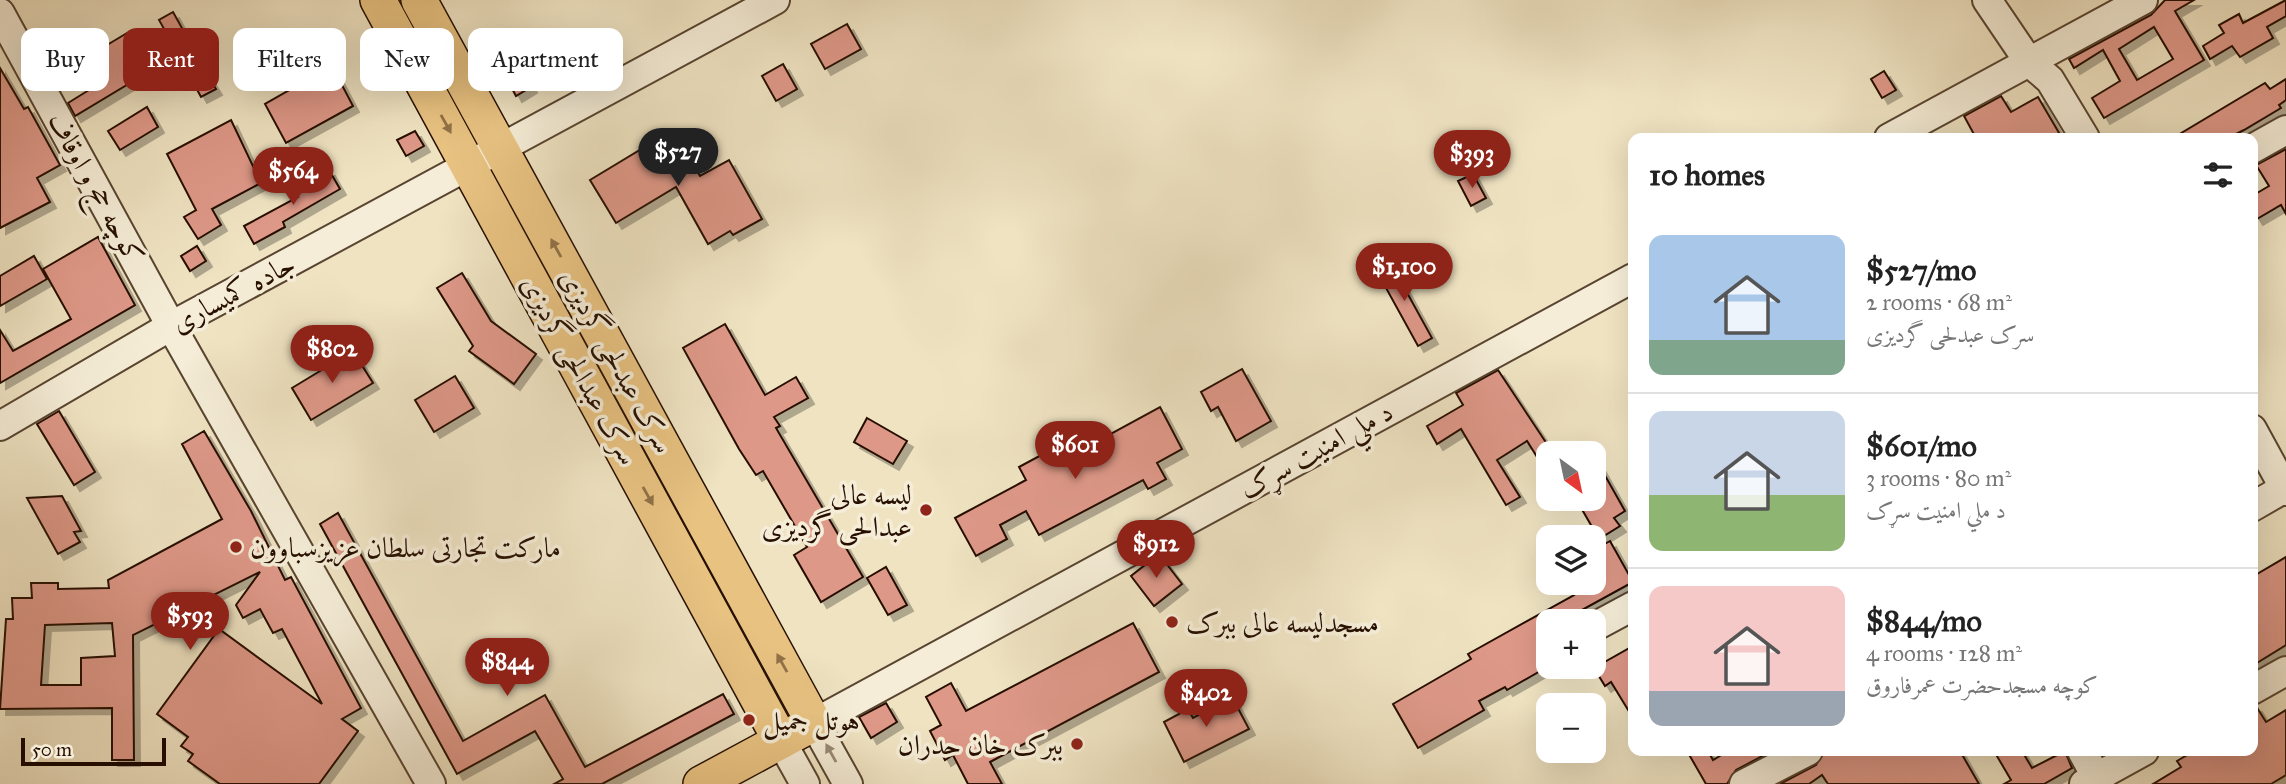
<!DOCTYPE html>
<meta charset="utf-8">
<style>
:root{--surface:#fff;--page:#f6f6f6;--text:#222;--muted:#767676;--line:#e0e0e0;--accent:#8f2418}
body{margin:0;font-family:"IM FELL Great Primer",Amiri,serif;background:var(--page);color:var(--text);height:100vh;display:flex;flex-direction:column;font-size:26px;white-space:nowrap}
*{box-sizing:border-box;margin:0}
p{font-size:23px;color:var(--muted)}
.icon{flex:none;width:38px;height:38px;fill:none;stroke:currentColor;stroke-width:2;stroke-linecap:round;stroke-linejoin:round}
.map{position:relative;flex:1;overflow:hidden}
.drawer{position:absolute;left:1628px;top:133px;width:630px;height:623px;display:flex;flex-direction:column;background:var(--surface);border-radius:14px;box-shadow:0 7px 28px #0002}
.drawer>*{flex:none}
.banner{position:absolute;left:21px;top:28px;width:665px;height:63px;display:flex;gap:14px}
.needle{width:46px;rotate:147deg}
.tools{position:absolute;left:1536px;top:441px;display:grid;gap:14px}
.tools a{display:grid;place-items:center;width:70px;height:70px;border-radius:14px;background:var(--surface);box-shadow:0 7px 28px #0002;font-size:35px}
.scale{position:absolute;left:21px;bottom:18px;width:145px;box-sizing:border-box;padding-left:7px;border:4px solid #260f00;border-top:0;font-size:19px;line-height:24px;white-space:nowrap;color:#260f00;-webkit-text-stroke:5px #f5edd7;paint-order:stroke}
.price{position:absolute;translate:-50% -60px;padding:0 16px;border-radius:24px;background:var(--accent);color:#fff;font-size:23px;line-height:46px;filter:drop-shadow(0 2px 4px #0008)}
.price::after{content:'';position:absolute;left:50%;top:42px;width:21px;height:16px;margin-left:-10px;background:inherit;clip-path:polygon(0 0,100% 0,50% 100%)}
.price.on{background:#222;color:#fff}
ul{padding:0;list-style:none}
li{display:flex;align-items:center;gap:21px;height:175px;padding:0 21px}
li+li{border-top:2px solid var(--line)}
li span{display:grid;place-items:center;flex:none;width:196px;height:140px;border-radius:14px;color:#555}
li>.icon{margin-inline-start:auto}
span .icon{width:84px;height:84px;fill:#fffc;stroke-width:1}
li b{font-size:30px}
h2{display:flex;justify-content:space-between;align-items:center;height:84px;padding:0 21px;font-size:30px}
.tag{padding:0 24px;border-radius:14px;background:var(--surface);box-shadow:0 7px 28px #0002;font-size:24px;line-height:63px}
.tag.on{background:var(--accent);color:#fff}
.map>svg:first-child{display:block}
.building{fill:#de9888;stroke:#260f00;stroke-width:2;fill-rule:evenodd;filter:url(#shadow)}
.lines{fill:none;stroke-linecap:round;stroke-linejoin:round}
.minor-casing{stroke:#584430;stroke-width:32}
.major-casing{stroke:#260f00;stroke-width:38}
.minor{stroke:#f5edd7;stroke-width:28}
.major{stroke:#e8c281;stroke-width:35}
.oneway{fill:#917147}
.oneway2{fill:#988976}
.poi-dot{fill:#8f2418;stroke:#f5edd7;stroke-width:2.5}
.labels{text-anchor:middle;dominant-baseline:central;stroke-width:7;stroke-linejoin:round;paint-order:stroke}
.street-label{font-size:28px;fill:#260f00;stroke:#f5edd7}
.poi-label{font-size:28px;fill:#260f00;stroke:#f5edd7;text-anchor:start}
</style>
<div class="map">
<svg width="2286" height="784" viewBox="0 0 2286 784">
<defs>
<filter id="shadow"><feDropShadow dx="6" dy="6" stdDeviation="0" flood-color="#0004"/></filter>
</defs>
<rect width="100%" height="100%" fill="#efe3c2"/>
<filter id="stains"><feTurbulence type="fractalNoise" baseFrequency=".00286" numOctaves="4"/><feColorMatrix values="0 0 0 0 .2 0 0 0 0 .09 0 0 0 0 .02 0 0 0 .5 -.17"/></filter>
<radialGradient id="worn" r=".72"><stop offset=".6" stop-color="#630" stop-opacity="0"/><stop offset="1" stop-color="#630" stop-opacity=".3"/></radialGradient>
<g class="building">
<path d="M2165,0H2194L2175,11L2204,60L2104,118L2092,98L2120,81L2103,50L2074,68L2069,59L2151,15ZM2154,27L2173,59L2137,80L2119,49Z"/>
<path d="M2286,0V16L2267,27L2273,38L2240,57L2232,46L2210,59L2203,46L2224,33L2219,25L2239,14L2243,23Z"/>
<path d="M173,12L187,37L173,45L159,20Z"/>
<path d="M847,24L861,49L825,69L811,44Z"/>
<path d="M132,30L155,68L75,116L68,103L97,85L82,60Z"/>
<path d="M200,63L216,89L201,97L187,71Z"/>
<path d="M783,64L797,89L776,101L762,76Z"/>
<path d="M332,66L353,106L286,143L265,104Z"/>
<path d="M0,68L24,109L28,107L60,165L37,178L50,202L0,228Z"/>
<path d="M522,70L531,87L516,96L507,79Z"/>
<path d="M1884,71L1896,90L1882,98L1871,79Z"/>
<path d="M2286,79V100L2279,105L2281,108L2244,130L2228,138H2173L2265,83L2270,89Z"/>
<path d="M2001,96L2011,112L2038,97L2062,138H1976L1964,116Z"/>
<path d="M147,107L158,127L120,150L108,131Z"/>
<path d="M231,120L261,183L212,209L221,225L198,239L184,217L196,210L167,154Z"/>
<path d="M673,130L700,176L729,160L762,219L733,235L730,231L708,244L676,187L616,223L590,180Z"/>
<path d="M415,131L424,146L406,156L397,140Z"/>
<path d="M2286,149V214L2281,205L2257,219L2252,211V196L2269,186L2256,165Z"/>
<path d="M329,170L340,189L283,222L285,227L254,244L244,226L298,197L294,191Z"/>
<path d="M1473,174L1486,198L1471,206L1458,181Z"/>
<path d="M98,237L135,305L0,383V330L13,351L71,319L43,269Z"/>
<path d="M197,246L206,261L190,271L181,256Z"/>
<path d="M34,256L47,279L0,306V276Z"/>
<path d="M1389,260L1432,338L1418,346L1375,268Z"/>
<path d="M462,273L491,321L536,354L514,384L469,351L473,346L437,288Z"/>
<path d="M725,324L765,395L796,377L808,398L774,417L780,426L776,428L863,577L821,602L794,555L807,547L763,471L756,475L739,449L683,348Z"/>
<path d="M353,351L373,383L311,420L292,388Z"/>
<path d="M1242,369L1271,421L1236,441L1218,407L1211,411L1201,392Z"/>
<path d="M1498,370L1549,447V476L1527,441L1497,460L1520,497L1506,505L1461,429L1437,444L1427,426L1463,405L1456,393Z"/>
<path d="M455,376L474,408L434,432L415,400Z"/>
<path d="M1160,407L1182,449L1157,463L1166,479L1148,489L1143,480L1039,535L1026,511L1000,525L1007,539L976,556L955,518L1026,480L1019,467L1056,447L1063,460Z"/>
<path d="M59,411L95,472L74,485L37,424Z"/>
<path d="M867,418L907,441L893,464L854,442Z"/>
<path d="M204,431L251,511L285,580L291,577L361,708L342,719L358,731L319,784H220L188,761L193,754L181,746L188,737L157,714L219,629L322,704L282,629L273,633L260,609L243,618L236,605L260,572L133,635L134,760H112V708L0,709L6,619H13L12,598H32L31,583H58V589L109,588L108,580L222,519L182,444ZM112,623L115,656L81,658V685H41L45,625Z"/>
<path d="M1594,456L1625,511L1614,518L1620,526L1599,539L1576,499H1594Z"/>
<path d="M62,496L81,531L74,532L80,542L58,554L27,498Z"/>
<path d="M338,513L463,741L545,695L585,767L723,694L734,714L602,784H554L563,779L535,731L457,774L320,524Z"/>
<path d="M1610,541L1633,582L1562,621H1549V666L1507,690L1505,687L1479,701L1484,710L1418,748L1393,704L1471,659L1468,654L1574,595L1567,583H1594V550Z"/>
<path d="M1159,554L1182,584L1154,606L1131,576Z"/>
<path d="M2286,557V645L2252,666V577Z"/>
<path d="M886,567L907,605L888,615L867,578Z"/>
<path d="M1133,623L1159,672L990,762L1002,784H968L953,755L945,760L930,731L941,725L926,697L951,683L966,711Z"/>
<path d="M1633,646V718L1611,682L1605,686L1594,668Z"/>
<path d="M1232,697L1249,729L1184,762L1164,722L1188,709L1193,718Z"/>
<path d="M886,703L897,722L871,738L859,717Z"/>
<path d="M2256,706L2266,722L2286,710V775L2271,784H2153L2181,767L2177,761L2194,751H2252V707Z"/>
<path d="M1687,751H1708L1713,760L1728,751H1772L1736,770L1727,784H1706Z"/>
<path d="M1824,751H1960L1979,784H1828L1822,775L1809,784H1780L1816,765Z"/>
<path d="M1994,751H2022L2032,768L2065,751L2072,768L2044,784H2004L2011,780Z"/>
</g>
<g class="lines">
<g class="minor-casing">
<g id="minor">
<path d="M1987,0L2029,62L2050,80L2085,138"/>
<path d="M0,13L171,326L431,784"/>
<path d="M1889,138L2143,0"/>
<path d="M2252,149L2286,130"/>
<path d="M0,426L171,326L775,0"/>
<path d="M2252,429L2286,491"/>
<path d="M2252,507L2285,488"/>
<path d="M1594,627L1633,606"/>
<path d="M2252,690L2286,671"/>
<path d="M781,741L805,784"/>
<path d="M2082,751L2100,784"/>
<path d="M848,784L814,723L1633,278"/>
<path d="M1744,784L1808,751"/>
<path d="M2084,784L2144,751"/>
</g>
</g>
<g class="major-casing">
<g id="major">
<path d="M378,0L781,741"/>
<path d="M419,0L814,723L701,784"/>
</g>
</g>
<use href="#minor" class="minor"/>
<use href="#major" class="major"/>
</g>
<defs><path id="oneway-solid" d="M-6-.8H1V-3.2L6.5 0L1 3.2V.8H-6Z" transform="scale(1.75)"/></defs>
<g class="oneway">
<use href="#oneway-solid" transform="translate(446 124) rotate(61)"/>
<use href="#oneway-solid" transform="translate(556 248) rotate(-119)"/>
<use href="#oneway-solid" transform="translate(648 496) rotate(61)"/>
<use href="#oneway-solid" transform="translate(782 663) rotate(-119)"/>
</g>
<use class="oneway2" href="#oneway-solid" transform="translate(831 753) rotate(-119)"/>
<g class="poi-dot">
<circle cx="926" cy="510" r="7"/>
<circle cx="236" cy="547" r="7"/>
<circle cx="1172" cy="622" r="7"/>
<circle cx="749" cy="720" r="7"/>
<circle cx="1077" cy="744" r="7"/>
</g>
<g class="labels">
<g class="street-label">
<text transform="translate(96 188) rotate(61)">کوچه حج و اوقاف</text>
<text transform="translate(233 293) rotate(-28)">جاده کمیساری</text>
<text transform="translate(617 361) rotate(61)">سرک عبدلحی گردیزی</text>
<text transform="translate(580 370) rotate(61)">سرک عبدالحی گردیزی</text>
<text transform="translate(1316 450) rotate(-29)">د ملي امنیت سړک</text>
</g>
<g class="poi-label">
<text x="912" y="494" text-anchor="end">لیسه عالی<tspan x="912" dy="32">عبدالحی گردیزی</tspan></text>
<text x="250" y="547">مارکت تجارتی سلطان عزیزسباوون</text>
<text x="1186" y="622">مسجدلیسه عالی ببرک</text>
<text x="763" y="720">هوتل جمیل</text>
<text x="1063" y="744" text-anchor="end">ببرک خان حدران</text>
</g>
</g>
<rect width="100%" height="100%" filter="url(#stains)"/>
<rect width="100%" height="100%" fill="url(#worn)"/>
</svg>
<div class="tools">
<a><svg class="needle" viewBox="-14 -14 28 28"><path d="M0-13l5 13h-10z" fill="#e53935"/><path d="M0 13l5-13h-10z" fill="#767676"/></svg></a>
<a><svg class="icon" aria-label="layers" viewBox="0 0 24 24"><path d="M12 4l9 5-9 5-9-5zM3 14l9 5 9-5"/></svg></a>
<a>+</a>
<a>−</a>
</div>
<div class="scale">50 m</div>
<b class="price on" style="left:678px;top:188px">$527</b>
<b class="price" style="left:1472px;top:190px">$393</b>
<b class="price" style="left:293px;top:207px">$564</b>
<b class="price" style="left:1404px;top:303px">$1,100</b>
<b class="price" style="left:332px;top:385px">$802</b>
<b class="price" style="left:1075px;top:481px">$601</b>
<b class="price" style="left:1156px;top:580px">$912</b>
<b class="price" style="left:190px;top:652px">$593</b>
<b class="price" style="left:507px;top:698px">$844</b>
<b class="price" style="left:1206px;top:729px">$402</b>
<div class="banner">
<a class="tag">Buy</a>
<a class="tag on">Rent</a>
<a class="tag">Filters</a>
<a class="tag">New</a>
<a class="tag">Apartment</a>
</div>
<section class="drawer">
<h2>10 homes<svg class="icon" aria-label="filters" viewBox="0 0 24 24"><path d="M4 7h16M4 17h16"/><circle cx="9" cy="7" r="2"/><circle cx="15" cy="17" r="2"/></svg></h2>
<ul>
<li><span style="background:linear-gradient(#a9c7e8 75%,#7fa58c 0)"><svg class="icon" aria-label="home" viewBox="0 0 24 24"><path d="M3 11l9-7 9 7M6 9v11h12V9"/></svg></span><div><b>$527/mo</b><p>2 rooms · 68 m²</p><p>سرک عبدلحی گردیزی</p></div></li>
<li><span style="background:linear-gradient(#c9d6e8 60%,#8fb573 0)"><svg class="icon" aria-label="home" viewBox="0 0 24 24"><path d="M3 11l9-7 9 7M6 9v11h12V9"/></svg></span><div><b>$601/mo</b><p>3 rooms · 80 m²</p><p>د ملي امنیت سړک</p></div></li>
<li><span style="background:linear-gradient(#f6c9c9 75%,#9aa5b1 0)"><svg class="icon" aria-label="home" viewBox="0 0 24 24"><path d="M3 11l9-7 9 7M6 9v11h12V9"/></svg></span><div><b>$844/mo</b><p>4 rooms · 128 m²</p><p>کوچه مسجدحضرت عمرفاروق</p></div></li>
</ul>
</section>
</div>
